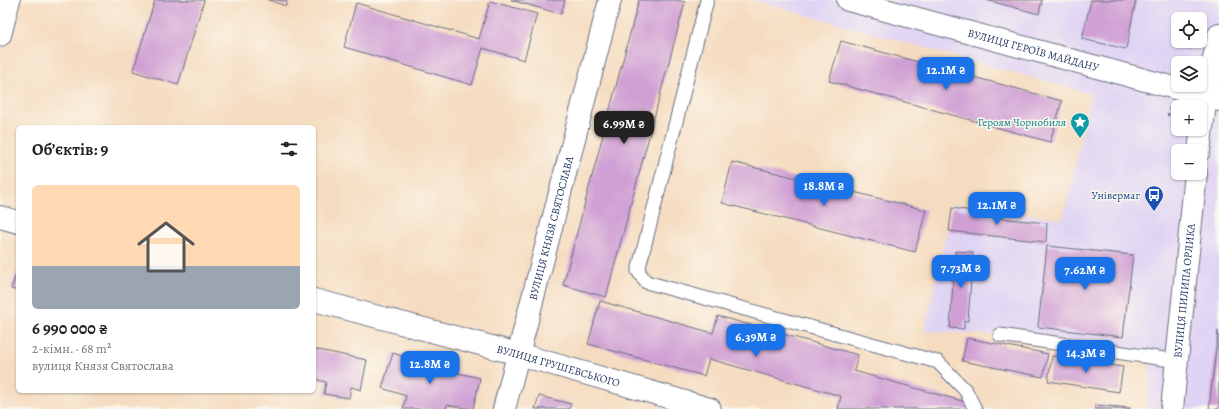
<!DOCTYPE html>
<html lang="uk">
<meta charset="utf-8">
<style>
:root{--surface:#fff;--page:#f2f2f2;--text:#222;--muted:#767676;--line:#e0e0e0;--accent:#1a73e8}
body{margin:0;font-family:Alegreya,serif;background:var(--page);color:var(--text);height:100vh;display:flex;flex-direction:column;font-size:15px;white-space:nowrap}
*{box-sizing:border-box;margin:0}
p{font-size:13px;color:var(--muted)}
.icon{flex:none;width:22px;height:22px;fill:none;stroke:currentColor;stroke-width:2;stroke-linecap:round;stroke-linejoin:round}
.map{position:relative;flex:1;overflow:hidden}
.sheet{position:absolute;left:16px;top:125px;width:300px;height:268px;display:flex;flex-direction:column;background:var(--surface);border-radius:6px;box-shadow:0 1px 3px #0004}
.sheet>*{flex:none}
.tools{position:absolute;left:1171px;top:12px;display:grid;gap:8px}
.tools a{display:grid;place-items:center;width:36px;height:36px;border-radius:6px;background:var(--surface);box-shadow:0 1px 3px #0004;font-size:20px}
.price{position:absolute;translate:-50% -34px;padding:0 9px;border-radius:8px;background:var(--accent);color:#fff;font-size:13px;line-height:26px;filter:drop-shadow(0 1px 2px #0008)}
.price::after{content:'';position:absolute;left:50%;top:24px;width:12px;height:9px;margin-left:-6px;background:inherit;clip-path:polygon(0 0,100% 0,50% 100%)}
.price.current{background:#222;color:#fff}
ul{padding:0;list-style:none}
li{display:grid;align-content:center;gap:8px;height:212px;padding:0 16px}
li+li{border-top:1px solid var(--line)}
li span{display:grid;place-items:center;height:124px;border-radius:6px;color:#555}
li>.icon{margin-inline-start:auto}
span .icon{width:72px;height:72px;fill:#fffc;stroke-width:1}
li b{font-size:17px}
h2{display:flex;justify-content:space-between;align-items:center;height:48px;padding:0 16px;font-size:17px}
.map>svg:first-child{display:block}
.built{fill:#e0d4f4;fill-rule:evenodd}
.building{fill:#d0a0d4}
.lines{fill:none;stroke-linecap:round;stroke-linejoin:round}
.service-casing{stroke:#676c80;stroke-width:15}
.minor-casing{stroke:#676c80;stroke-width:24}
.tertiary-casing{stroke:#676c80;stroke-width:24}
.path{stroke:#676c80;stroke-width:2.5;stroke-dasharray:3 3;stroke-linecap:butt}
.service{stroke:#fff;stroke-width:13}
.minor{stroke:#fff;stroke-width:22}
.tertiary{stroke:#fff;stroke-width:22}
.labels{text-anchor:middle;dominant-baseline:central;stroke-width:3;stroke-linejoin:round;paint-order:stroke}
.street-label{font-size:11px;fill:#1b2f5e;stroke:#fbf7ec}
.culture-label{font-size:11px;fill:#0d838f;stroke:#fbf7ec;text-anchor:end}
.transit-label{font-size:11px;fill:#164399;stroke:#fbf7ec;text-anchor:end}
</style>
<div class="map">
<svg width="1219" height="409" viewBox="0 0 1219 409">
<rect width="100%" height="100%" fill="#fbf7ec"/>
<filter id="ink" filterUnits="userSpaceOnUse"><feTurbulence type="fractalNoise" baseFrequency=".025" numOctaves="2"/><feDisplacementMap in="SourceGraphic" scale="8" xChannelSelector="R" yChannelSelector="G"/><feConvolveMatrix kernelMatrix="1 2 1 2 8 2 1 2 1" color-interpolation-filters="sRGB"/></filter>
<filter id="wash" filterUnits="userSpaceOnUse"><feTurbulence type="fractalNoise" baseFrequency=".012" numOctaves="4" result="noise"/><feDisplacementMap in="SourceGraphic" scale="16" xChannelSelector="R" yChannelSelector="G"/><feGaussianBlur stdDeviation="0.9" result="paint"/><feColorMatrix in="noise" values="0 0 0 0 0 0 0 0 0 0 0 0 0 0 0 0 0 1.4 0 .05"/><feComposite in="paint" operator="in"/></filter>
<g filter="url(#wash)">
<rect width="100%" height="100%" fill="#f5dcc0"/>
<path class="built" d="M753,0H1219V409H1146L1151,358L1000,335L924,331L953,204L1063,219L1091,94ZM1178,19H1200V41H1178ZM1178,63H1200V85H1178ZM1178,107H1200V129H1178ZM1178,151H1200V173H1178Z"/>
<g id="blocks">
<g class="building">
<path d="M155,0H204L178,85L133,71Z"/>
<path d="M268,0H287L286,6Z"/>
<path d="M511,0H565L561,14Z"/>
<path d="M639,0H677L685,2L606,297L563,285Z"/>
<path d="M986,0H1042L1039,14Z"/>
<path d="M1091,0H1136L1126,49L1082,39Z"/>
<path d="M490,1L537,14L524,60L483,48L472,85L344,47L356,3L479,39Z"/>
<path d="M841,41L1062,101L1050,142L829,81Z"/>
<path d="M732,162L926,210L915,252L722,203Z"/>
<path d="M952,208L979,212V216L1047,223L1046,242L949,231Z"/>
<path d="M1047,246L1133,255L1123,337L1038,327Z"/>
<path d="M955,251L973,252L968,321H964V329L950,328Z"/>
<path d="M18,269V291L11,289Z"/>
<path d="M600,301L713,333L718,316L858,355L854,371L969,403L968,409H838L841,396L709,359L704,376L588,344Z"/>
<path d="M1218,331L1219,409H1209Z"/>
<path d="M967,338L1048,354L1043,377L962,361Z"/>
<path d="M314,349L367,360L361,390L351,387L349,398L324,394L326,382L314,379Z"/>
<path d="M393,353L445,370L480,378L473,409L447,405L446,409H403L406,396L382,388Z"/>
<path d="M1052,356L1123,367L1119,392L1048,381Z"/>
<path d="M539,396L571,404L569,409H535Z"/>
<path d="M1095,405L1130,408V409H1095Z"/>
</g>
</g>
</g>
<g filter="url(#ink)">
<use href="#blocks" fill-opacity="0" stroke="#676c80" stroke-width="1"/>
<g class="lines">
<g class="service-casing">
<g id="service">
<path d="M707,0L638,271L646,282L938,362L966,391L975,409"/>
<path d="M1000,335L1178,361"/>
</g>
</g>
<g class="minor-casing">
<g id="minor">
<path d="M0,35L9,0"/>
<path d="M1199,151L1206,96L1219,35"/>
<path d="M0,217L18,222"/>
<path id="s1" d="M314,300L518,354L710,409"/>
<path id="s2" d="M504,409L610,0"/>
<path id="s3" d="M1172,409L1196,173"/>
</g>
</g>
<g class="tertiary-casing">
<g id="tertiary">
<path id="s4" d="M848,0L1219,100"/>
</g>
</g>
<g class="path">
<path d="M1188,47L1193,49"/>
<path d="M1168,116L1170,108"/>
<path d="M1171,126L1178,128"/>
</g>
<use href="#service" class="service"/>
<use href="#minor" class="minor"/>
<use href="#tertiary" class="tertiary"/>
</g>
</g>
<defs>
<g id="sight-pin" transform="scale(1)"><path d="M0 17L-7.5 6A9.5 9.5 0 1 1 7.5 6Z" fill="#0f9aa8" stroke="#fbf7ec"/><path d="M0-6L1.8-2.2L6-1.7L2.9 1.2L3.7 5.4L0 3.3L-3.7 5.4L-2.9 1.2L-6-1.7L-1.8-2.2Z" fill="#fff"/></g>
<g id="bus-pin" transform="scale(1)"><path d="M0 17L-7.5 6A9.5 9.5 0 1 1 7.5 6Z" fill="#1a4fb4" stroke="#fbf7ec"/><path d="M-5-6H5V4H4V6H2V4H-2V6H-4V4H-5ZM-3.5-4V0h7V-4ZM-3.5 1.2v1.5H-2V1.2ZM2 1.2v1.5H3.5V1.2Z" fill="#fff"/></g>
</defs>
<g fill-rule="evenodd">
<use href="#sight-pin" x="1080" y="122"/>
<use href="#bus-pin" x="1154" y="195"/>
</g>
<g class="labels">
<g class="street-label">
<text stroke="none"><textPath href="#s4" startOffset="192">ВУЛИЦЯ ГЕРОЇВ МАЙДАНУ</textPath></text>
<text stroke="none"><textPath href="#s2" startOffset="187">ВУЛИЦЯ КНЯЗЯ СВЯТОСЛАВА</textPath></text>
<text stroke="none"><textPath href="#s3" startOffset="119">ВУЛИЦЯ ПИЛИПА ОРЛИКА</textPath></text>
<text stroke="none"><textPath href="#s1" startOffset="253">ВУЛИЦЯ ГРУШЕВСЬКОГО</textPath></text>
</g>
<g class="culture-label">
<text x="1066" y="122">Героям Чорнобиля</text>
</g>
<g class="transit-label">
<text x="1140" y="195">Універмаг</text>
</g>
</g>
</svg>
<div class="tools">
<a><svg class="icon" aria-label="locate" viewBox="0 0 24 24"><circle cx="12" cy="12" r="6"/><path d="M12 2v4M12 18v4M2 12h4M18 12h4"/></svg></a>
<a><svg class="icon" aria-label="layers" viewBox="0 0 24 24"><path d="M12 4l9 5-9 5-9-5zM3 14l9 5 9-5"/></svg></a>
<a>+</a>
<a>−</a>
</div>
<b class="price" style="left:946px;top:91px">12.1M ₴</b>
<b class="price current" style="left:624px;top:145px">6.99M ₴</b>
<b class="price" style="left:824px;top:207px">18.8M ₴</b>
<b class="price" style="left:997px;top:226px">12.1M ₴</b>
<b class="price" style="left:961px;top:289px">7.73M ₴</b>
<b class="price" style="left:1085px;top:291px">7.62M ₴</b>
<b class="price" style="left:756px;top:358px">6.39M ₴</b>
<b class="price" style="left:1086px;top:374px">14.3M ₴</b>
<b class="price" style="left:430px;top:385px">12.8M ₴</b>
<section class="sheet">
<h2>Об’єктів: 9<svg class="icon" aria-label="filters" viewBox="0 0 24 24"><path d="M4 7h16M4 17h16"/><circle cx="9" cy="7" r="2"/><circle cx="15" cy="17" r="2"/></svg></h2>
<ul>
<li><span style="background:linear-gradient(#ffd9b3 65%,#9aa5b1 0)"><svg class="icon" aria-label="home" viewBox="0 0 24 24"><path d="M3 11l9-7 9 7M6 9v11h12V9"/></svg></span><div><b>6 990 000 ₴</b><p>2-кімн. · 68 m²</p><p>вулиця Князя Святослава</p></div></li>
</ul>
</section>
</div>
